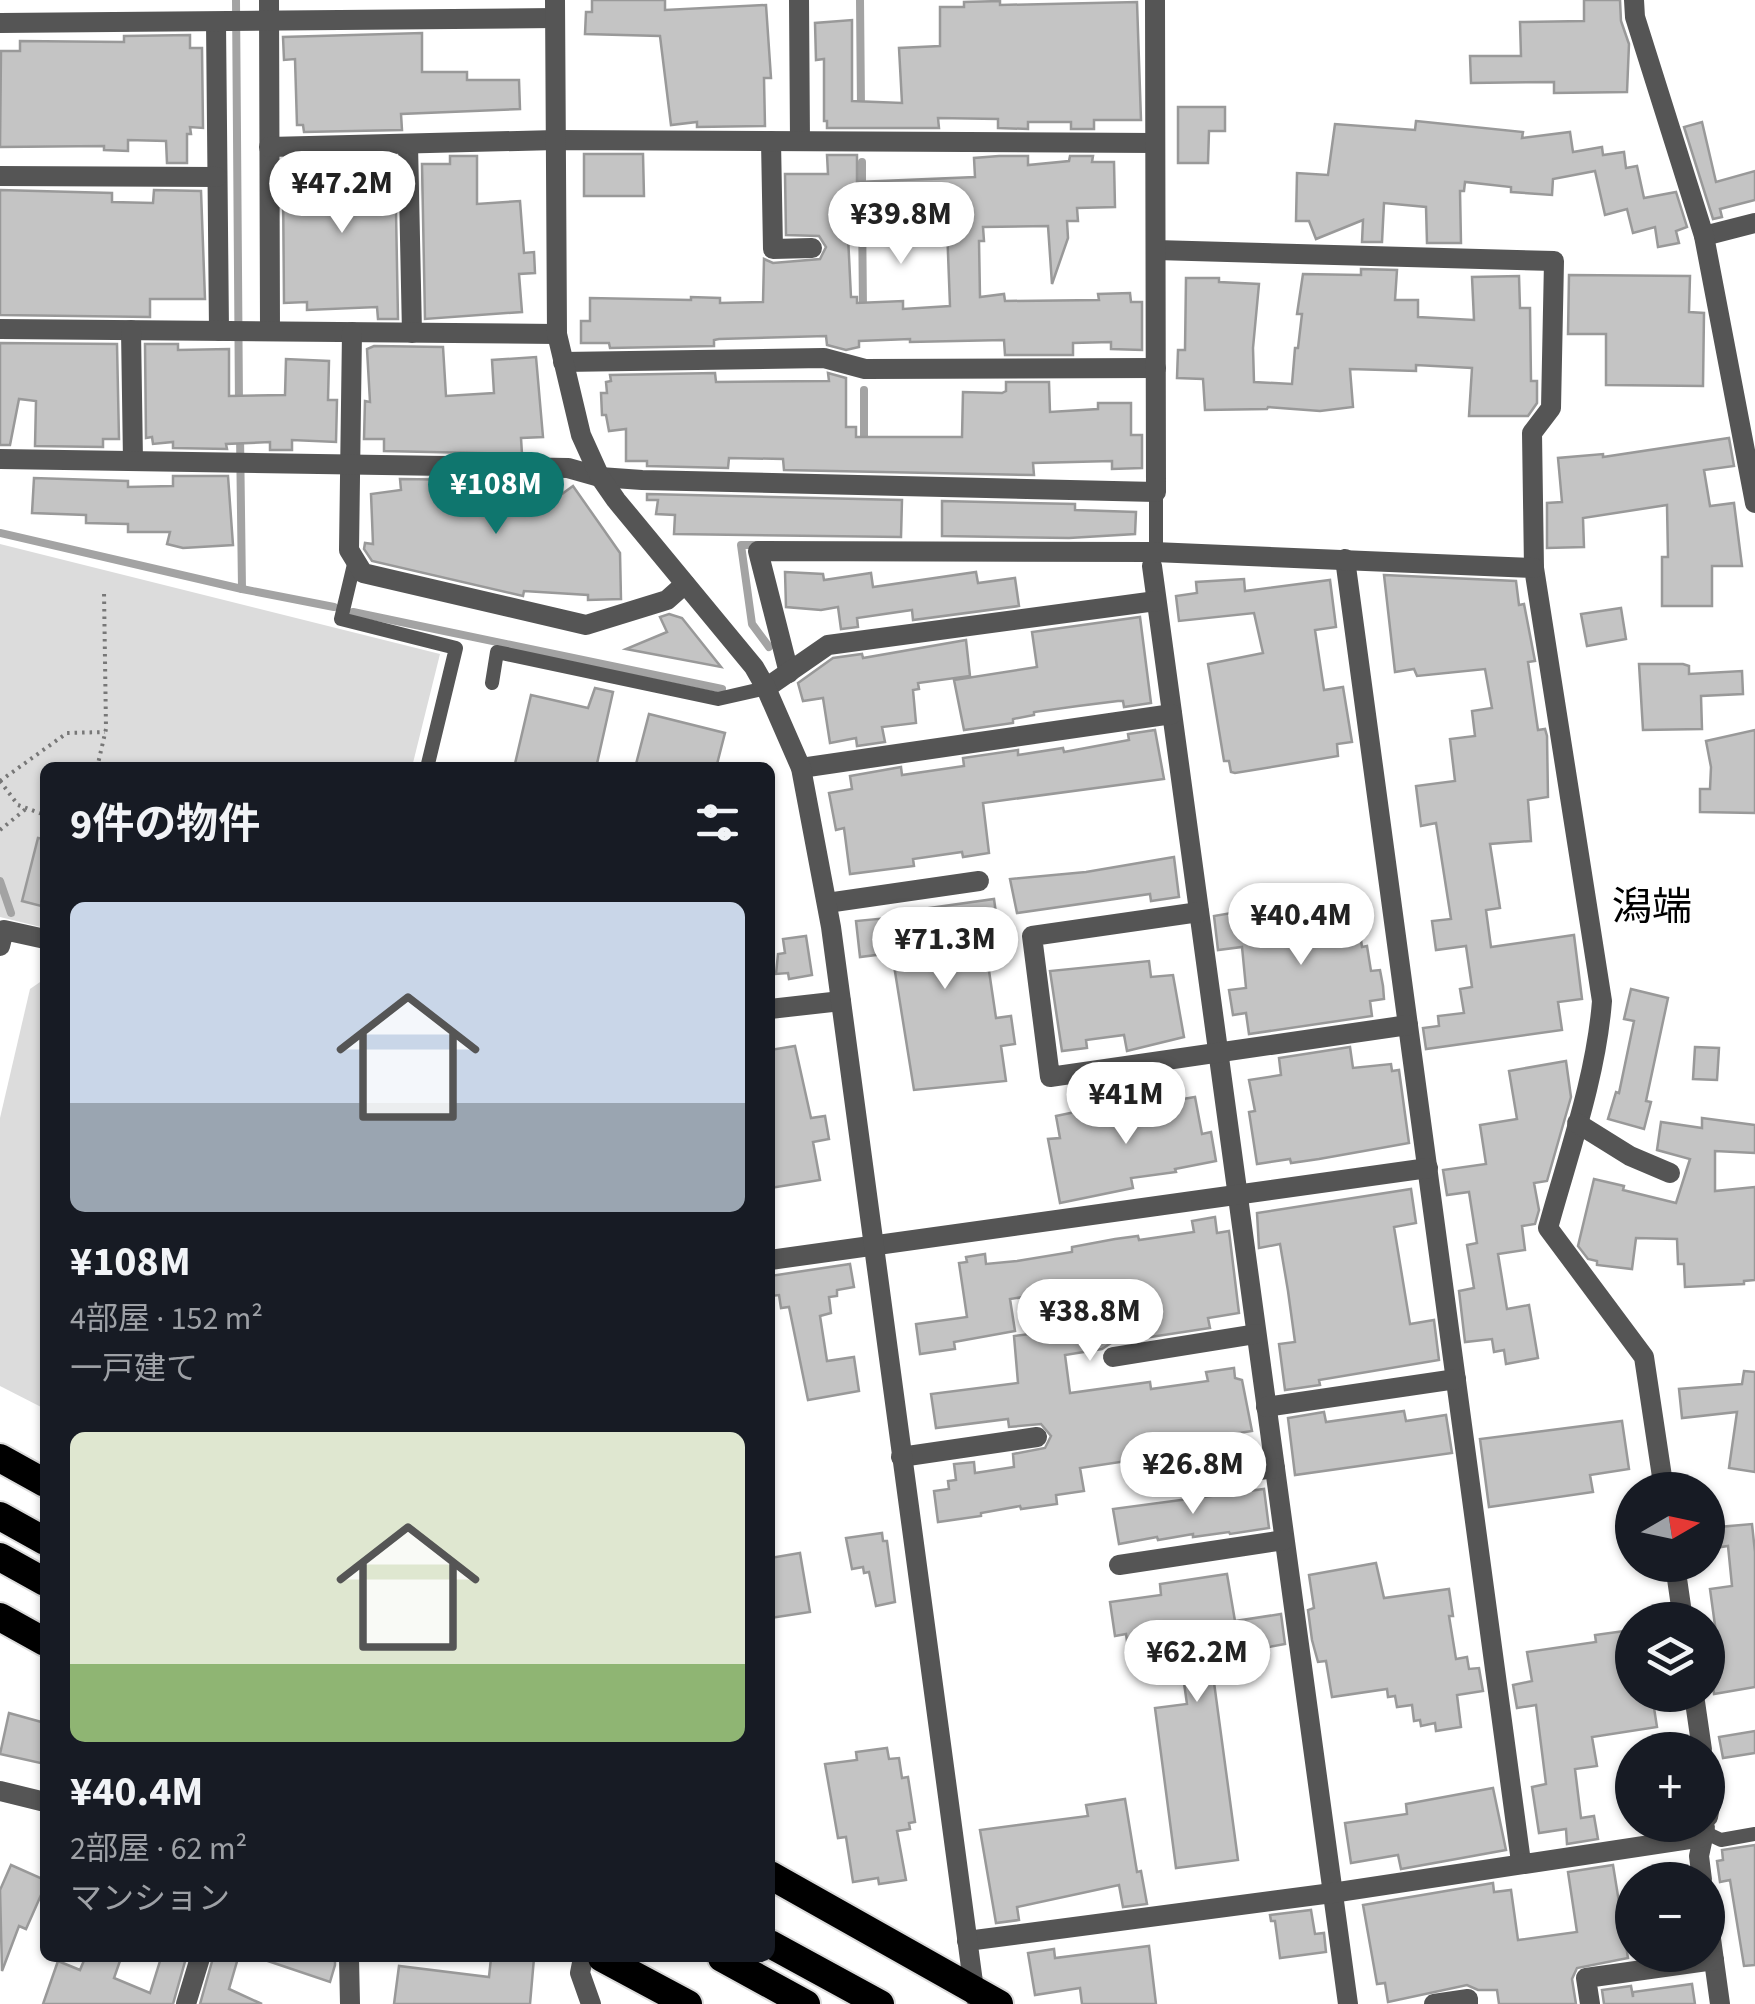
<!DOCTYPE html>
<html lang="ja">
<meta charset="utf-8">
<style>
:root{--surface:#171b24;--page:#242831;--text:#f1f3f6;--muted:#9ea1a6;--accent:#0f766e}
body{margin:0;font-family:"Source Sans 3","Noto Sans JP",sans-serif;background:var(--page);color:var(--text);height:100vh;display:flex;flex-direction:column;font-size:38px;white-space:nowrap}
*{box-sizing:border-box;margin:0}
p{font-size:32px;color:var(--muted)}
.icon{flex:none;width:55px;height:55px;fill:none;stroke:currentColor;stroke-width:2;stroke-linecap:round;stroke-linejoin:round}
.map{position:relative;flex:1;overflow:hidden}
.sheet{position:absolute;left:40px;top:762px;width:735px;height:1200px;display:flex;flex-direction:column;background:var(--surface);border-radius:15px;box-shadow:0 2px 8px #0004}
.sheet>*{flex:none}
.needle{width:65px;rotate:81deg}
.fabs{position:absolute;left:1615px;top:1472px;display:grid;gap:20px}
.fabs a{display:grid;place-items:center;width:110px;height:110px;border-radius:50%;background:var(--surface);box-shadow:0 2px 8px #0004;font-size:50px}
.price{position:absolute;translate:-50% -85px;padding:0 22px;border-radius:35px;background:#fff;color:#222;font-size:32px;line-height:65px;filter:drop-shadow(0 2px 5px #0008)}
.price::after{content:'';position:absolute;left:50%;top:60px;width:30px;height:22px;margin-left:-15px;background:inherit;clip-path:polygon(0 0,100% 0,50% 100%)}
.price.active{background:var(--accent);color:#fff}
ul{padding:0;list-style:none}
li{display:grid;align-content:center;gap:20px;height:530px;padding:0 30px}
li span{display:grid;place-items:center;height:310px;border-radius:15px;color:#555}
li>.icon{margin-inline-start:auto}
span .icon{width:180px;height:180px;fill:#fffc;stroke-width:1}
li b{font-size:42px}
h2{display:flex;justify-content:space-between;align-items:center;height:120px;padding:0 30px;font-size:42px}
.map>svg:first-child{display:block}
.green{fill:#dcdcdc}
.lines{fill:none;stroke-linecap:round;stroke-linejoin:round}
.stream{stroke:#a3a3a3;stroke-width:8}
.building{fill:#c4c4c4;stroke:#999;stroke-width:2.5;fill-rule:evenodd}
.trunk-casing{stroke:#dbdbdb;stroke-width:32}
.path{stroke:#777;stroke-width:4;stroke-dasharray:2.5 5;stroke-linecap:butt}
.service{stroke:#555;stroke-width:14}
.minor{stroke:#555;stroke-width:20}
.tertiary{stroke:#555;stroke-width:20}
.trunk{stroke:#000;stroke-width:28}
.labels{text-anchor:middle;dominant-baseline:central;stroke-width:8;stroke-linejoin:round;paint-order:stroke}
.quarter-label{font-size:40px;fill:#000;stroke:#fff}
</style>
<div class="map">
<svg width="1755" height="2004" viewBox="0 0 1755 2004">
<rect width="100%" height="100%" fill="#fff"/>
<g class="green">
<path d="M0,544L440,654L412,767L45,768V928L0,917Z"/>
<path d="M43,980H45V1409L0,1386V1118L30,989Z"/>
</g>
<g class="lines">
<g class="stream">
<path d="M236,0L239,405"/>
<path d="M860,0L861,107"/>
<path d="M862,162V189"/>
<path d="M862,208L863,309"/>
<path d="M864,390V446"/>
<path d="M240,434L242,589"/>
<path d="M0,533L242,589L334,607"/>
<path d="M761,545H741L752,624L769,647"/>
<path d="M353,612L722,689"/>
<path d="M0,881L11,913"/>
</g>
</g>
<g class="building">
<path d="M592,0H665V10L766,5L771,78H764L765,126L697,127V122L671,125L660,36L585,34L586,12H592Z"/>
<path d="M1584,0H1620L1621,21L1629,44L1627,92L1554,93V82L1471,83L1470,56H1521L1520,22L1584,21Z"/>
<path d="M1000,1V5L1137,2L1141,120H1094V129H1071V122H1028V129L998,128V119L938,118L939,128H827V121H824V59L816,60L815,23L852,20V101L902,103L899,48L940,46V7H964V2Z"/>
<path d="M422,33V72H467V80H519L520,109L401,114L402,130L304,132L303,125H297L295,59L284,60L283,37Z"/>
<path d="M190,35V48H202L203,128L190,127L191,134H187V163H167L166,141L128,140V151L104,150V146L0,147L1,51H20V41L124,42V36Z"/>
<path d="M1178,107H1225V131H1209L1208,163H1178Z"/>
<path d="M1416,121L1523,132L1522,138L1570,132L1573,152L1602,147L1603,155L1624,152L1626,168L1637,166L1644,198L1676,192L1687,227L1676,231L1679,243L1658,247L1655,227L1633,233L1627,209L1605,215L1595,171L1553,179L1552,195L1511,192V187L1465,182L1464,191H1460L1461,243H1427L1426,207L1384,203L1382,242H1362L1363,220L1316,239L1309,221H1296L1297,173L1328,175L1335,124L1415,130Z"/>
<path d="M1702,122L1716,182L1755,171V200L1720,209L1722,217L1713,219L1684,127Z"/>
<path d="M584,154H643L644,196H584Z"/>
<path d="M827,155H857V182L975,177L974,158L999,156H1028V165L1069,161L1070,156H1093L1092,162H1114L1115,207L1077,208L1078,221H1067L1068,238L1052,284L1048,226L983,227L984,241H979L980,297L1004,294L1005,301L1099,300L1098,294L1130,293L1131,302H1142V350L1111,349V342L1073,343V355H1005L1004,340L910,342V339L859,341V347L846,350L827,345L826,336L719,339L714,340V346L610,348L609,343H581V321H590V298L691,300V297L720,298V303L763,302L764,259L773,263L820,259L826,247L819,236L786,235L785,174H828ZM889,215L890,229L947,227L950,306L903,309V301L857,303V297H851L847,216Z"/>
<path d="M450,156H477V204L520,201L524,253L534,252L535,273L519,274L522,312L425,319L422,164H450Z"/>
<path d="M395,158L398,319H378L377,307L307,310V302L284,303L283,182H306L305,160Z"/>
<path d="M0,190L112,193V202L153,203L154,190L201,191L205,299H150V317L0,315Z"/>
<path d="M1361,269L1397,270L1395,300H1418V317L1474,320L1472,277L1519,276L1520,308H1530L1531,381H1537V403L1528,416H1469L1472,368L1416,365V371L1350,369L1353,407L1320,411L1268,407L1267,409L1205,410L1203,379L1177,378L1178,350H1185L1186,278H1219V282L1259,284L1253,348L1254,382L1292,384L1295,348H1298L1302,314H1297L1303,274L1361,275Z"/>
<path d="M1569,275L1690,276L1689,312L1704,313L1703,386L1606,385V334H1568Z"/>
<path d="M0,343L117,344L119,439H103V447L35,446L36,401L19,399L10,445H0Z"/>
<path d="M145,344H178V350L229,349V396L285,395L286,359L329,361L328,400H337L336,442L292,440V450H270V442L226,444L227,449L173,448V442L153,444L152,437L146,438Z"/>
<path d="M374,346L443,347L446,396L494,393L492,360L536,357L543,437L521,438L522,454L384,451V439H364L365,401L370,402L367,349Z"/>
<path d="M715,373L716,382L829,381L828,373L846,378V427H856V437H962L963,392L1002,393L1006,391V382H1049L1050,412L1098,409V403H1131V435H1142V468L1112,469V461L1033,463L1034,475L784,470L783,459L729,458L728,468L647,466V461H626V429L609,431L606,415H602L601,393H607L606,382L611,381L610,375Z"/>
<path d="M1729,438L1734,466L1704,470L1710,506L1734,503L1742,566H1712V606H1662V557H1668L1667,505L1583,518L1584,547L1547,548V503L1562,502L1558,458L1603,454V457Z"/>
<path d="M173,476H228L233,545L183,548L167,544L170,532H128V524L86,523V515L32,513L34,478L128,481V487L173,486Z"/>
<path d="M400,479L544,481V507L573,486L620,553L621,599L588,600V595L524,591L523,596L372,561L364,549L365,543L373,544L371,494L401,490Z"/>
<path d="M647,494L902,500L901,537L674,534L675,515L656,514L658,500H647Z"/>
<path d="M942,501L1075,504V510L1136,512L1135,534L1069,538L942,536Z"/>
<path d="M785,572L823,574L824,580L871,573L873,587L976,572L978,583L1015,578L1019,606L913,620L912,610L857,618L858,627L841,629L838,607L821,610L786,607Z"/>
<path d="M1384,575L1516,581L1519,605L1524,604L1535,661L1528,662L1538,730L1545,729L1547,736L1548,797L1528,800L1531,841L1490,844L1500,908L1486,910L1491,947L1574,935L1582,999L1558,1002L1562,1030L1426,1049L1423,1028L1439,1026L1438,1016L1464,1013L1460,989L1472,987L1466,946L1436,950L1432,921L1451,919L1436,823L1421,826L1416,786L1455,781L1450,739L1475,736L1472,711L1492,708L1485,669L1417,676L1414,669L1395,672Z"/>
<path d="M1244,579L1245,591L1330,580L1336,627L1315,630L1324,690L1343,687L1352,742L1337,744L1338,756L1235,773L1231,772L1229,761H1224L1208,664L1263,653L1254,613L1179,621L1176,596L1197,593L1196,582Z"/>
<path d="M1621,608L1626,639L1587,646L1581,614Z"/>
<path d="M669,614L682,618L721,667L626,649L667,632L660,617Z"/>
<path d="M1140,617L1151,703L1124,707L1123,701H1118L1078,706L1034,712V715L1013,719V723L964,730L954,680L1037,667L1032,632Z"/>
<path d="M966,640L970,676L918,683L919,689L913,690L916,723L882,727L885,742L857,746L856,738L830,743L823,698L803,701L798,683L833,658L862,654L863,658Z"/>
<path d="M1639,664H1683L1689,666V674L1742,671L1743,694L1701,696L1702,729L1643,730Z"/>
<path d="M595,688L613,692L596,768H514L531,695L588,708Z"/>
<path d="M649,714L725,733L716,768H635Z"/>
<path d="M1155,730L1164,779L983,803L989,853L963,857L962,852L913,859L914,866L850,874L844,828L836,830L829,793L852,789L850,776L901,767L902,775L964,766L963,758L1018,750V755L1063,748L1064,752L1129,740L1128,734Z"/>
<path d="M1755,730V813L1700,812V789H1710L1711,767L1706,741Z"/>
<path d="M38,838L45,839V907L22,901Z"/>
<path d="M1174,857L1179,897L1151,901L1150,894L1017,913L1010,879L1086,872Z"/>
<path d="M1355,897L1362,947L1367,946L1371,971L1380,970L1383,986L1384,999L1370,1001L1372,1016L1249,1034L1246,1013L1233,1015L1229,990L1246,988L1242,947L1218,950L1214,916L1231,913L1235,919L1292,913L1337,906L1336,901Z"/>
<path d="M994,899L999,935L984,937L996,1018L1011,1016L1015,1044L1001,1046L1006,1081L914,1090L892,953L860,957L856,921L930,914L929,908Z"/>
<path d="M806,936L812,975L789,979L788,973L776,974L778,954L785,953L783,939Z"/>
<path d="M1149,961L1151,977L1173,975L1184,1037L1127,1051L1124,1035L1086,1040L1087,1048L1062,1051L1050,971Z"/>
<path d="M1631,989L1668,998L1646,1101L1651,1102L1644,1129L1608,1119L1616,1092L1619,1093L1634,1021L1624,1019Z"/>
<path d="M795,1046L811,1118L825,1116L829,1139L813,1142L820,1180L770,1188V1050Z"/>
<path d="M1350,1047L1353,1068L1391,1064L1392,1071L1399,1070L1409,1143L1319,1159L1291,1163L1290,1159L1257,1164L1249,1112L1255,1111L1249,1080L1281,1075L1279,1058Z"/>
<path d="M1695,1047L1719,1048L1717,1080L1693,1079Z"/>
<path d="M1566,1061L1571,1097L1547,1181L1534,1183L1539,1210L1535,1224L1522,1226L1525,1250L1498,1254L1507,1309L1529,1305L1538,1358L1506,1364L1504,1350L1494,1352L1492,1339L1465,1342L1459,1291L1474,1288L1467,1245L1477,1243L1469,1192L1447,1195L1443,1170L1486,1164L1480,1125L1517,1119L1509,1071Z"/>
<path d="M1195,1097L1202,1134L1211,1132L1216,1161L1175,1169L1176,1172L1131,1178L1133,1188L1060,1203L1048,1139L1060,1138L1056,1116L1080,1111L1081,1116Z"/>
<path d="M1702,1118L1755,1125V1153L1715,1151V1191L1755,1187V1280L1744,1281V1284L1685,1287L1684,1264H1678L1677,1239L1636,1238L1632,1269L1597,1265V1261L1588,1259L1578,1246L1594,1179L1624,1186L1623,1190L1676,1203L1690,1159L1657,1150L1661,1122L1702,1128Z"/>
<path d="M1411,1189L1416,1223L1394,1227L1410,1324L1434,1320L1439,1360L1319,1380L1320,1385L1285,1390L1279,1344L1295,1342L1288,1291L1280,1244L1259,1248L1257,1213Z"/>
<path d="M1215,1217L1217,1233L1229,1231L1239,1313L1208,1318L1210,1328L1111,1343L1102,1349L1065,1355L1070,1393L1150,1382L1151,1389L1208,1381L1206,1372L1234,1368L1235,1378L1242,1380L1252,1431L1232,1434L1233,1445L1080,1468L1084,1491L1056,1495L1057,1504L1021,1509L1020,1506L981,1513V1516L938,1522L934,1491L949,1489L948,1481L956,1480L954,1464L974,1462L975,1473L1014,1467L1013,1454L1045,1448L1051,1436L1041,1424L1009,1427L1008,1419L936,1428L931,1394L1018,1383L1014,1336L1078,1328L1072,1290L1010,1299L1015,1331L954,1342L955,1349L920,1354L916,1324L967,1317L959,1263L967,1262L966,1257L985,1254L986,1264L1017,1261L1072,1252V1247L1115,1239L1138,1236L1139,1240L1194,1232L1192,1221Z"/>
<path d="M850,1264L854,1287L837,1290V1296L829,1297L831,1313L820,1316L827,1361L854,1357L859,1391L808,1400L789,1307L781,1308L779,1295L770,1296V1276Z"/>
<path d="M1744,1371L1755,1372V1472L1729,1468L1737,1412L1682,1418L1679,1389L1742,1384Z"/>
<path d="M1404,1411L1406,1421L1446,1415L1452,1453L1295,1475L1288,1418L1324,1412L1326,1422Z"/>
<path d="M1622,1421L1629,1469L1590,1475L1593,1492L1489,1507L1480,1439Z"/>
<path d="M1264,1489L1269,1528L1230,1534L1229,1532L1193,1537V1534L1158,1540L1157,1537L1119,1544L1113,1509Z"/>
<path d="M1752,1524L1755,1552V1687L1714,1694L1708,1641L1717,1640L1710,1589L1732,1586L1728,1546L1721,1547L1719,1527Z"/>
<path d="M882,1533L883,1541H887L895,1602L876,1606L869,1572L864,1573L863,1567L852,1569L846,1538Z"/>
<path d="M800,1553L810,1612L770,1618V1558Z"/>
<path d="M1376,1563L1384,1598L1449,1589L1453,1616H1449L1456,1659L1467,1657L1469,1669L1479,1668L1483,1691L1457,1695L1461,1727L1436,1731L1435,1723L1421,1726L1420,1720L1414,1721L1412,1705L1397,1707L1395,1696L1388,1697L1387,1689L1332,1697L1326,1661L1318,1662L1312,1640L1308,1610L1314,1608L1309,1575Z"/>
<path d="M1227,1574L1235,1621L1281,1614L1285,1644L1258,1649L1259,1654L1218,1659L1220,1674L1213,1675L1238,1860L1176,1868L1155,1708L1187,1704L1177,1634L1127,1641L1126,1634L1115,1636L1110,1602L1161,1595L1160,1584Z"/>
<path d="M1632,1630V1695H1652L1657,1727L1592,1737L1597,1766L1575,1769L1581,1818L1594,1816L1598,1839L1567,1844L1566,1829L1539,1833L1532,1787L1546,1784L1536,1705L1517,1708L1513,1685L1532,1681L1527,1652L1596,1642L1595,1635Z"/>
<path d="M9,1713L45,1723V1764L0,1754Z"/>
<path d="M1755,1731V1753L1723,1758L1719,1737Z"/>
<path d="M887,1748L889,1759L899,1758L902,1778L908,1777L915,1822L909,1823L910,1829L897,1831L906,1880L879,1884L878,1878L853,1882L846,1837L838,1838L825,1764L857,1760L856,1752Z"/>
<path d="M1493,1788L1506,1850L1401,1869L1398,1855L1351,1863L1345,1823L1407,1814L1406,1804Z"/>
<path d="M1125,1799L1137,1872L1141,1871L1147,1904L1123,1907L1119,1885L1017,1907L1019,1920L996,1923L980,1830L1088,1816L1086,1805Z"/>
<path d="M1755,1845V1965L1744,1966L1730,1880L1720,1882L1717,1861L1723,1860L1722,1850Z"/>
<path d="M11,1865L45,1880V1886L26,1929L19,1926L2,1971L0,1890Z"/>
<path d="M1613,1865L1628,1958L1577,1968L1572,1979L1576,2004H1499L1497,1990H1478L1467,1985L1388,2002L1385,1983L1377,1984L1363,1905L1493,1883L1494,1892L1511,1890L1518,1940L1577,1932L1568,1872Z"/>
<path d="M1311,1910L1315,1934L1324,1933L1326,1952L1280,1958L1275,1921H1271L1270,1915Z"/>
<path d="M1149,1946L1156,2004H1082L1080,1988L1035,1995L1028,1953L1054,1949L1055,1958Z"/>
<path d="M85,1958H121L114,1978L150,1993L161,1958H186L173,2004H43L58,1961L80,1970Z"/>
<path d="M213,1958H238L229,1989L262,2004H200Z"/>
<path d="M268,1958H335V1965L330,1982L268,1961Z"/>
<path d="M491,1958H534L530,2004H394L399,1966L489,1977Z"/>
<path d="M1692,1984L1695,2004H1604L1602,1990L1631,1986L1633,1997V1992Z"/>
</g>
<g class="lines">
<g class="trunk-casing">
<g id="trunk">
<path d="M0,1458L45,1483"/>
<path d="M0,1516L45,1541"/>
<path d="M0,1557L45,1582"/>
<path d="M0,1617L45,1642"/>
<path d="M770,1875L999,2004"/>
<path d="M770,1944L880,2004"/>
<path d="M602,1958L688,2004"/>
<path d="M722,1958L806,2004"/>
</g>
</g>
<g class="path">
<path d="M97,768L106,729L104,591"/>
<path d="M0,781L67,733L105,732"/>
<path d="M0,781L18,805L45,815"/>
<path d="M0,830L27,808"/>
</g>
<g class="service">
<path d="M355,560L341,619L456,648L427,768"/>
<path d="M1153,561L1156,543V492"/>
<path d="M492,683L497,652L718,699L766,688"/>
<path d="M1704,1832L1721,1840L1755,1834"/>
</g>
<g class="minor">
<path d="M269,0L270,331"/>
<path d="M799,0L800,141"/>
<path d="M216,22L219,331"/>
<path d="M0,23L555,18"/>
<path d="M771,141L773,249L812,248"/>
<path d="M408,144L412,333"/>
<path d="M269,147L556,140L1155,143"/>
<path d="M0,176L217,177"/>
<path d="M1704,236L1755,223"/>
<path d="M1156,250L1554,261L1551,408L1532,433L1534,568L1602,1001C1596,1078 1568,1155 1548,1228L1644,1357L1664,1490"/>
<path d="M0,329L557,334"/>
<path d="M131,330L133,461"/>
<path d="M352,332L349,550L363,573L586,625L667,600L685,584"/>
<path d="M563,362L824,358L865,369L1156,368"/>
<path d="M0,459L568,468L600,477L642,480L1156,492L1155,0"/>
<path d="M1345,559L1521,1862"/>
<path d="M1152,566L1348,2004"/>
<path d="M789,673L758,551L1154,552L1534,568"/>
<path d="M766,688L828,645L1156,601"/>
<path d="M801,768L1172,714"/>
<path d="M827,903L979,881"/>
<path d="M1199,912L1032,936L1050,1077L1408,1025"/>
<path d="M0,946L4,930L45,939"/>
<path d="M770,1009L841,1001"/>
<path d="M1577,1123L1630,1156L1670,1173"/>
<path d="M770,1260L1428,1168"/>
<path d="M1113,1357L1256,1334"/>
<path d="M1266,1407L1456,1379"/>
<path d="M901,1457L1037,1437"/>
<path d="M1170,1482L1275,1468"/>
<path d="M1119,1565L1284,1540"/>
<path d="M1675,1565L1683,1620"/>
<path d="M1694,1695L1702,1750"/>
<path d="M1708,1788L1710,1806L1708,1817"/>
<path d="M0,1791L45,1802"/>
<path d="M1702,1880L1699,1856L1705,1828"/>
<path d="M1708,1917L1720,2004"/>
<path d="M967,1941L1332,1893L1703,1837"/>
<path d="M349,1958L350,2004"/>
<path d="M583,1958L580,1973L591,2004"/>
<path d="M186,2004L200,1958"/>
<path d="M1434,2004L1468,1999V2004"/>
<path d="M1590,2004L1586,1978L1714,1960"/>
</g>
<g class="tertiary">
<path d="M555,0L557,334L581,435L600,477L616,500L754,667L766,688L801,768L831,927L975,1997"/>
<path d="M1634,0L1635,17L1704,236L1755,503"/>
</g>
<use href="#trunk" class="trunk"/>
</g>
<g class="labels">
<g class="quarter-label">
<text x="1652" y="907">潟端</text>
</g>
</g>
</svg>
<div class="fabs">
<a><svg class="needle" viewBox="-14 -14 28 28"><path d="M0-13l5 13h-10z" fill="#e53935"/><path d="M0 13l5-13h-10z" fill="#9ea1a6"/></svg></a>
<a><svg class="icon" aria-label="layers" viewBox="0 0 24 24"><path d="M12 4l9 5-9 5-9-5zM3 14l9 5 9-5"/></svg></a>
<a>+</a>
<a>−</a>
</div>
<b class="price" style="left:342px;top:236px">¥47.2M</b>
<b class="price" style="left:901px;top:267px">¥39.8M</b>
<b class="price active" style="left:496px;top:537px">¥108M</b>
<b class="price" style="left:1301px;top:968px">¥40.4M</b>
<b class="price" style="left:945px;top:992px">¥71.3M</b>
<b class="price" style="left:1126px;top:1147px">¥41M</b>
<b class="price" style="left:1090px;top:1364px">¥38.8M</b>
<b class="price" style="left:1193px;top:1517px">¥26.8M</b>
<b class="price" style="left:1197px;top:1705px">¥62.2M</b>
<section class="sheet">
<h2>9件の物件<svg class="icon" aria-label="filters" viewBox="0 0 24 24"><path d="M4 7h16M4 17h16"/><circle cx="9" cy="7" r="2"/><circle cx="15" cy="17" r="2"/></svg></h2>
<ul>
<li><span style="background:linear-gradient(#c9d6e8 65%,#9aa5b1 0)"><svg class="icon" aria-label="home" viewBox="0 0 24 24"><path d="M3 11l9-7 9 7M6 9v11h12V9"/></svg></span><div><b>¥108M</b><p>4部屋 · 152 m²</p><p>一戸建て</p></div></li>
<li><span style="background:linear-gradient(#dfe7d0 75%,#8fb573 0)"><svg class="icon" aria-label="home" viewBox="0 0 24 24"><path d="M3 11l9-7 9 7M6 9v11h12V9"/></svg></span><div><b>¥40.4M</b><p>2部屋 · 62 m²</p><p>マンション</p></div></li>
</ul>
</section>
</div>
